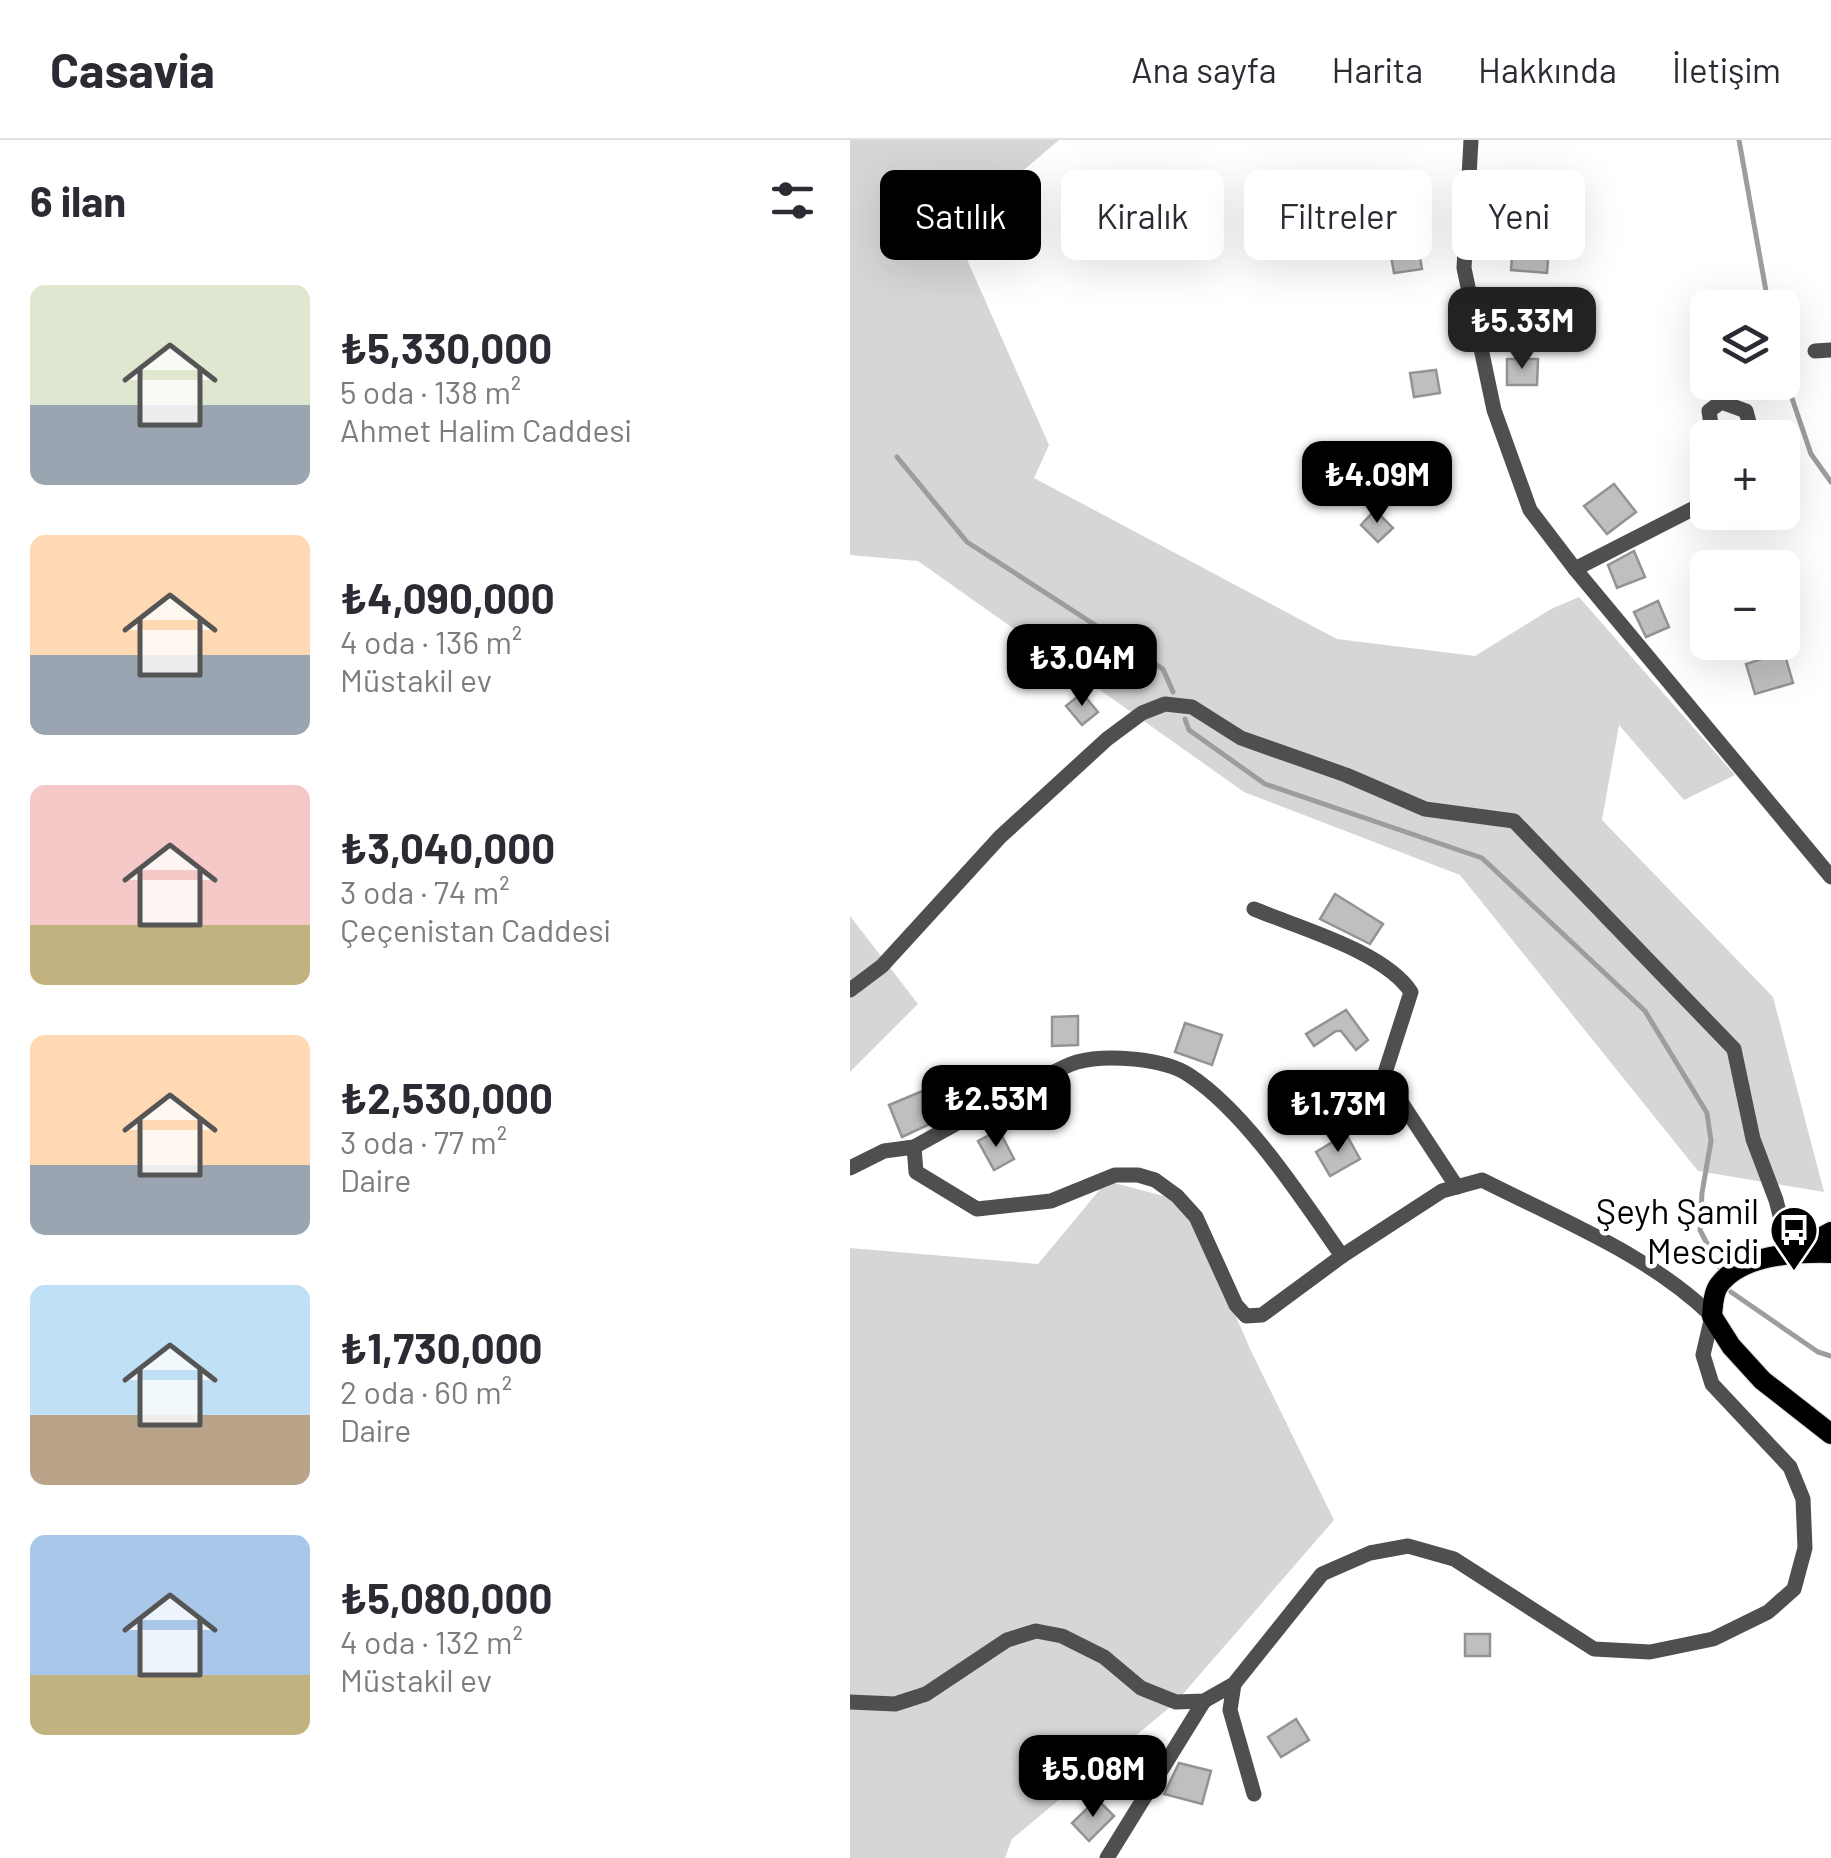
<!DOCTYPE html>
<html lang="tr">
<meta charset="utf-8">
<style>
:root{--surface:#fff;--page:#f7f7f7;--text:#2b2b33;--muted:#7c7c81;--line:#e1e1e2;--accent:#000}
body{margin:0;font-family:Barlow,sans-serif;background:var(--page);color:var(--text);height:100vh;display:flex;flex-direction:column;font-size:38px;white-space:nowrap}
*{box-sizing:border-box;margin:0}
p{font-size:32px;color:var(--muted)}
.icon{flex:none;width:55px;height:55px;fill:none;stroke:currentColor;stroke-width:2;stroke-linecap:round;stroke-linejoin:round}
.map{position:relative;flex:1;overflow:hidden}
.sheet{display:flex;flex-direction:column;background:var(--surface);width:850px}
.sheet>*{flex:none}
.top-card{position:absolute;left:30px;top:30px;width:800px;height:90px;display:flex;gap:20px}
.fabs{position:absolute;left:840px;top:150px;display:grid;gap:20px}
.fabs a{display:grid;place-items:center;width:110px;height:110px;border-radius:15px;background:var(--surface);box-shadow:0 10px 40px #0002;font-size:50px}
.price{position:absolute;translate:-50% -85px;padding:0 22px;border-radius:20px;background:var(--accent);color:#fff;font-size:32px;line-height:65px;filter:drop-shadow(0 2px 5px #0008)}
.price::after{content:'';position:absolute;left:50%;top:60px;width:30px;height:22px;margin-left:-15px;background:inherit;clip-path:polygon(0 0,100% 0,50% 100%)}
.price.active{background:#222;color:#fff}
ul{padding:0;list-style:none}
li{display:flex;align-items:center;gap:30px;height:250px;padding:0 30px}
li span{display:grid;place-items:center;flex:none;width:280px;height:200px;border-radius:15px;color:#555}
li>.icon{margin-inline-start:auto}
span .icon{width:120px;height:120px;fill:#fffc;stroke-width:1}
li b{font-size:42px}
h2{display:flex;justify-content:space-between;align-items:center;height:120px;padding:0 30px;font-size:42px}
.pill{padding:0 35px;border-radius:15px;background:var(--surface);box-shadow:0 10px 40px #0002;font-size:35px;line-height:90px}
.pill.active{background:var(--accent);color:#fff}
header{display:flex;align-items:center;gap:60px;box-sizing:border-box;height:140px;padding:0 50px;background:var(--surface);border-bottom:2px solid var(--line)}
header strong{font-size:48px}
nav{display:flex;gap:55px;margin-inline-start:auto;font-size:35px}
main{display:flex;flex:1;min-height:0}
.map>svg:first-child{display:block}
.green{fill:#d6d6d6}
.lines{fill:none;stroke-linecap:round;stroke-linejoin:round}
.stream{stroke:#9d9d9d;stroke-width:5}
.building{fill:#bfbfbf;stroke:#939393;stroke-width:2.5}
.major-casing{stroke:#dbdbdb;stroke-width:22}
.minor{stroke:#4f4f4f;stroke-width:15}
.major{stroke:#000;stroke-width:20}
.labels{text-anchor:middle;dominant-baseline:central;stroke-width:9;stroke-linejoin:round;paint-order:stroke}
.poi-label{font-size:35px;fill:#000;stroke:#fff;text-anchor:end}
</style>
<header>
<strong>Casavia</strong>
<nav><a>Ana sayfa</a><a>Harita</a><a>Hakkında</a><a>İletişim</a></nav>
</header>
<main>
<section class="sheet">
<h2>6 ilan<svg class="icon" aria-label="filters" viewBox="0 0 24 24"><path d="M4 7h16M4 17h16"/><circle cx="9" cy="7" r="2"/><circle cx="15" cy="17" r="2"/></svg></h2>
<ul>
<li><span style="background:linear-gradient(#dfe7d0 60%,#9aa5b1 0)"><svg class="icon" aria-label="home" viewBox="0 0 24 24"><path d="M3 11l9-7 9 7M6 9v11h12V9"/></svg></span><div><b>₺5,330,000</b><p>5 oda · 138 m²</p><p>Ahmet Halim Caddesi</p></div></li>
<li><span style="background:linear-gradient(#ffd9b3 60%,#9aa5b1 0)"><svg class="icon" aria-label="home" viewBox="0 0 24 24"><path d="M3 11l9-7 9 7M6 9v11h12V9"/></svg></span><div><b>₺4,090,000</b><p>4 oda · 136 m²</p><p>Müstakil ev</p></div></li>
<li><span style="background:linear-gradient(#f6c9c9 70%,#c2b280 0)"><svg class="icon" aria-label="home" viewBox="0 0 24 24"><path d="M3 11l9-7 9 7M6 9v11h12V9"/></svg></span><div><b>₺3,040,000</b><p>3 oda · 74 m²</p><p>Çeçenistan Caddesi</p></div></li>
<li><span style="background:linear-gradient(#ffd9b3 65%,#9aa5b1 0)"><svg class="icon" aria-label="home" viewBox="0 0 24 24"><path d="M3 11l9-7 9 7M6 9v11h12V9"/></svg></span><div><b>₺2,530,000</b><p>3 oda · 77 m²</p><p>Daire</p></div></li>
<li><span style="background:linear-gradient(#bfe0f5 65%,#b9a48a 0)"><svg class="icon" aria-label="home" viewBox="0 0 24 24"><path d="M3 11l9-7 9 7M6 9v11h12V9"/></svg></span><div><b>₺1,730,000</b><p>2 oda · 60 m²</p><p>Daire</p></div></li>
<li><span style="background:linear-gradient(#a9c7e8 70%,#c2b280 0)"><svg class="icon" aria-label="home" viewBox="0 0 24 24"><path d="M3 11l9-7 9 7M6 9v11h12V9"/></svg></span><div><b>₺5,080,000</b><p>4 oda · 132 m²</p><p>Müstakil ev</p></div></li>
</ul>
</section>
<div class="map">
<svg width="981" height="1718" viewBox="0 0 981 1718">
<rect width="100%" height="100%" fill="#fff"/>
<g class="green">
<path d="M0,0H209L104,90L199,305L184,338L487,499L625,516L701,469L729,457L885,635L834,660L769,585L752,680L923,857L974,1052L848,1031L610,735L394,652L68,421L0,415Z"/>
<path d="M0,776L68,864L0,932Z"/>
<path d="M257,1041L336,1062L401,1211L484,1380L326,1562L162,1699L155,1718H0V1108L188,1124Z"/>
</g>
<g class="lines">
<g class="stream">
<path d="M889,0L919,168"/>
<path d="M932,229L961,314L981,342"/>
<path d="M47,317L117,402L313,529L323,552"/>
<path d="M335,579L339,590L415,644L632,718L795,871L857,973L861,1001L852,1053L850,1090L869,1127"/>
<path d="M881,1152L968,1212L981,1216"/>
</g>
</g>
<g class="building">
<path d="M567,100L572,129L544,133L539,105Z"/>
<path d="M663,103L699,105L697,133L661,130Z"/>
<path d="M657,219H688L687,245H657Z"/>
<path d="M586,230L590,253L564,257L560,233Z"/>
<path d="M764,344L786,372L757,394L734,366Z"/>
<path d="M525,370L543,388L528,402L511,385Z"/>
<path d="M784,411L795,437L767,448L758,425Z"/>
<path d="M808,461L819,487L796,497L784,472Z"/>
<path d="M934,512L943,543L905,554L896,524Z"/>
<path d="M232,553L248,572L232,585L216,566Z"/>
<path d="M485,754L533,784L520,804L470,779Z"/>
<path d="M496,870L518,900L506,910L491,891H486L464,906L456,894Z"/>
<path d="M228,876V905L202,906V877Z"/>
<path d="M335,883L372,895L362,925L325,912Z"/>
<path d="M87,945L99,975L52,997L39,965Z"/>
<path d="M149,990L164,1019L144,1030L128,1001Z"/>
<path d="M496,994L510,1019L480,1036L466,1012Z"/>
<rect x="615" y="1494" width="25" height="22"/>
<path d="M446,1579L459,1600L431,1617L418,1597Z"/>
<path d="M329,1623L361,1631L352,1664L314,1654Z"/>
<path d="M247,1659L264,1676L239,1701L222,1683Z"/>
</g>
<g class="lines">
<g class="major-casing">
<g id="major">
<path d="M946,1111L981,1092"/>
<path d="M981,1113C945,1112 892,1114 869,1145C863,1153 863,1166 862,1176L881,1206L912,1240L981,1294"/>
</g>
</g>
<g class="minor">
<path d="M621,0L614,128L644,270L680,370L725,429L981,737"/>
<path d="M965,211L981,210"/>
<path d="M863,298L859,271L871,262L896,271L903,298"/>
<path d="M725,429L858,361"/>
<path d="M404,769C449,788 534,811 561,852L534,936L607,1047"/>
<path d="M0,850L32,826L150,697L257,599L292,573L315,564L342,567L391,598L496,635L575,669L664,681L884,909L903,999L926,1060L940,1115"/>
<path d="M0,1028L34,1011L64,1007C104,985 144,962 186,942C199,935 213,926 227,922C255,914 314,918 339,935C397,973 452,1059 492,1116"/>
<path d="M384,1544L380,1570L404,1654"/>
<path d="M0,1562L45,1564L76,1554L157,1500L186,1491L212,1496L254,1517L291,1548L326,1562L354,1561L384,1544L472,1434L520,1413L558,1406L604,1419L744,1509L800,1512L863,1499L918,1472L944,1449L955,1408L953,1359L940,1327L862,1244L853,1215L862,1176C798,1114 711,1080 632,1040L592,1051L492,1116L412,1175L396,1176L386,1165L346,1077L327,1056L305,1040L288,1035H265L201,1061L127,1069L66,1032L64,1007"/>
<path d="M257,1718L354,1561"/>
</g>
<use href="#major" class="major"/>
</g>
<defs>
<g id="bus-pin" transform="scale(2.5)"><path d="M0 17L-7.5 6A9.5 9.5 0 1 1 7.5 6Z" fill="#000" stroke="#fff"/><path d="M-5-6H5V4H4V6H2V4H-2V6H-4V4H-5ZM-3.5-4V0h7V-4ZM-3.5 1.2v1.5H-2V1.2ZM2 1.2v1.5H3.5V1.2Z" fill="#fff"/></g>
</defs>
<g fill-rule="evenodd">
<use href="#bus-pin" x="944" y="1090"/>
</g>
<g class="labels">
<g class="poi-label">
<text x="909" y="1070">Şeyh Şamil<tspan x="909" dy="40">Mescidi</tspan></text>
</g>
</g>
</svg>
<div class="fabs">
<a><svg class="icon" aria-label="layers" viewBox="0 0 24 24"><path d="M12 4l9 5-9 5-9-5zM3 14l9 5 9-5"/></svg></a>
<a>+</a>
<a>−</a>
</div>
<b class="price active" style="left:672px;top:232px">₺5.33M</b>
<b class="price" style="left:527px;top:386px">₺4.09M</b>
<b class="price" style="left:232px;top:569px">₺3.04M</b>
<b class="price" style="left:146px;top:1010px">₺2.53M</b>
<b class="price" style="left:488px;top:1015px">₺1.73M</b>
<b class="price" style="left:243px;top:1680px">₺5.08M</b>
<div class="top-card">
<a class="pill active">Satılık</a>
<a class="pill">Kiralık</a>
<a class="pill">Filtreler</a>
<a class="pill">Yeni</a>
</div>
</div>
</main>
